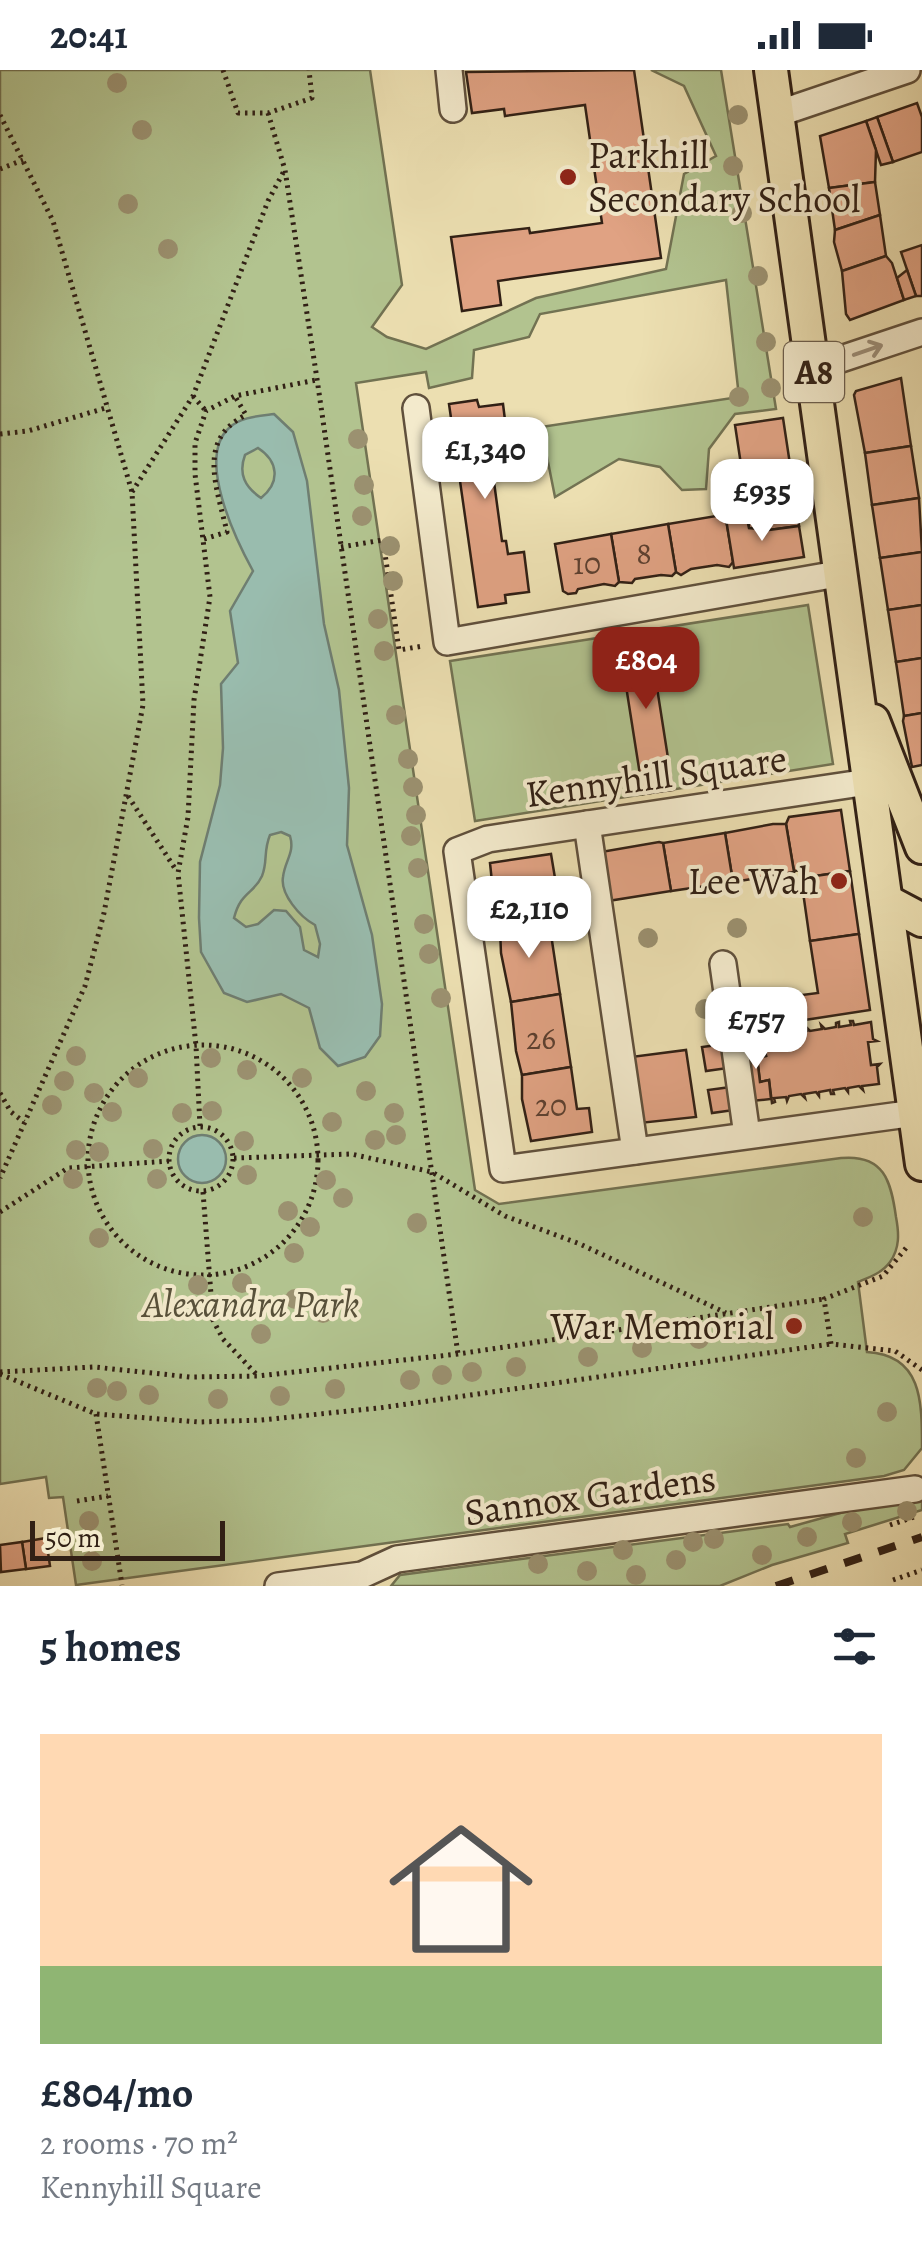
<!DOCTYPE html>
<meta charset="utf-8">
<style>
:root{--surface:#fff;--page:#f6f6f7;--text:#1f2937;--muted:#747a83;--accent:#8f2418}
body{margin:0;font-family:Alegreya,serif;background:var(--page);color:var(--text);height:100vh;display:flex;flex-direction:column;font-size:38px;white-space:nowrap}
*{box-sizing:border-box;margin:0}
p{font-size:32px;color:var(--muted)}
.icon{flex:none;width:55px;height:55px;fill:none;stroke:currentColor;stroke-width:2;stroke-linecap:round;stroke-linejoin:round}
.map{position:relative;height:1516px;overflow:hidden}
.details{display:flex;flex-direction:column;background:var(--surface);flex:1}
.details>*{flex:none}
.scale{position:absolute;left:30px;bottom:25px;width:195px;box-sizing:border-box;padding-left:10px;border:5px solid #312015;border-top:0;font-size:28px;line-height:35px;white-space:nowrap;color:#312015;-webkit-text-stroke:8px #f3eacc;paint-order:stroke}
.price{position:absolute;translate:-50% -85px;padding:0 22px;border-radius:20px;background:#fff;color:#222;font-size:32px;line-height:65px;filter:drop-shadow(0 2px 5px #0008)}
.price::after{content:'';position:absolute;left:50%;top:60px;width:30px;height:22px;margin-left:-15px;background:inherit;clip-path:polygon(0 0,100% 0,50% 100%)}
.price.active{background:var(--accent);color:#fff}
ul{padding:0;list-style:none}
li{display:grid;align-content:center;gap:20px;height:530px;padding:0 40px}
li span{display:grid;place-items:center;height:310px;border-radius:0px;color:#555}
li>.icon{margin-inline-start:auto}
span .icon{width:180px;height:180px;fill:#fffc;stroke-width:1}
li b{font-size:42px}
h2{display:flex;justify-content:space-between;align-items:center;height:120px;padding:0 40px;font-size:42px}
.status{display:flex;justify-content:space-between;align-items:center;height:70px;padding:0 50px;background:var(--surface);direction:ltr}
.status svg{height:28px;fill:currentColor}
.map>svg:first-child{display:block}
.green{fill:#b2c38f;stroke:#727252;stroke-width:2.5}
.water{fill:#99bcae;stroke:#6f7e71;stroke-width:2.5;fill-rule:evenodd}
.building{fill:#e0a283;stroke:#312015;stroke-width:2.5}
.lines{fill:none;stroke-linecap:round;stroke-linejoin:round}
.minor-casing{stroke:#60503c;stroke-width:30}
.major-casing{stroke:#312015;stroke-width:38}
.path{stroke:#312015;stroke-width:5;stroke-dasharray:2.5 5;stroke-linecap:butt}
.minor{stroke:#f3eacc;stroke-width:25}
.major{stroke:#ecdfb1;stroke-width:32}
.rail{stroke:#312015;stroke-width:8;stroke-dasharray:18 18;stroke-linecap:butt}
.tree{fill:#9b9170}
.oneway{stroke:#9c8f7a}
.poi-dot{fill:#8f2418;stroke:#f3eacc;stroke-width:4}
.labels{text-anchor:middle;dominant-baseline:central;stroke-width:8;stroke-linejoin:round;paint-order:stroke}
.number-label{font-size:32px;fill:#5d4030}
.shield{fill:#f3eacc;stroke:#6b5d4c;stroke-width:2.5}
.shield-label{font-size:35px;font-weight:bold;fill:#312015}
.poi-label{font-size:38px;fill:#312015;stroke:#f3eacc;text-anchor:end}
.street-label{font-size:38px;fill:#312015;stroke:#f3eacc}
.park-label{font-size:38px;font-style:italic;fill:#58513a;stroke:#f3eacc}
</style>
<div class="status"><b>20:41</b><svg viewBox="0 0 49 12"><path d="M0 12V9h3v3zM5 12V6h3v6zM10 12V3h3v9zM15 12V0h3v12zM26 1h20v11H26zM47 4h2v5h-2z"/></svg></div>
<div class="map">
<svg width="922" height="1516" viewBox="0 0 922 1516">
<rect width="100%" height="100%" fill="#ecdfb1"/>
<filter id="stains"><feTurbulence type="fractalNoise" baseFrequency=".002" numOctaves="4"/><feColorMatrix values="0 0 0 0 .2 0 0 0 0 .09 0 0 0 0 .02 0 0 0 .5 -.17"/></filter>
<radialGradient id="worn" r=".72"><stop offset=".6" stop-color="#630" stop-opacity="0"/><stop offset="1" stop-color="#630" stop-opacity=".3"/></radialGradient>
<g class="green">
<path d="M0,0H370L402,215L372,257L387,267L426,279L536,228L666,199L684,104L716,86L684,16L651,0H721L776,339L735,344L709,379L706,419L682,420L660,397L619,389L555,427L541,357L739,327L726,210L540,244L529,267L474,280L472,308L429,318L426,302L356,313L475,1120L499,1134L841,1088C884,1084 891,1111 896,1147C899,1163 900,1178 890,1192C882,1203 870,1207 858,1212L867,1282C922,1285 922,1331 922,1378L904,1400L884,1406L76,1515L63,1427L49,1428L46,1407L0,1414Z"/>
<path d="M808,535L833,694L475,751L450,591Z"/>
<path d="M922,1424V1440L845,1464L848,1473L772,1495L720,1516H391L400,1505L788,1454L790,1457L880,1432Z"/>
</g>
<g class="water">
<path d="M274,344L293,362L307,411L324,554L339,620L349,718L347,775L372,865L382,934L380,966L365,987L338,996L320,978L309,938L281,924L247,932L224,923L201,882L199,848L200,792L220,715L223,678L221,614L238,593L230,541L253,501C236,470 196,388 229,358C240,347 259,346 274,344ZM258,378C278,391 281,412 261,428C245,417 238,404 245,385ZM281,762L290,766C295,783 285,790 283,807C280,824 300,847 315,855L320,874L318,887L304,880L300,857L286,841L274,840L258,854L246,857L234,848C241,821 254,824 262,806C268,791 263,782 270,765Z"/>
<circle cx="202" cy="1089" r="24"/>
</g>
<g class="building">
<path d="M634,0L661,188L498,211L501,235L462,241L451,167L529,158L530,163L602,153L585,35L505,46L504,39L472,43L466,2Z"/>
<path d="M917,33L922,47V82L893,92L877,47Z"/>
<path d="M877,47L893,92L881,95L866,51Z"/>
<path d="M866,51L876,80L875,112L829,118L820,66Z"/>
<path d="M875,112L880,145L835,160L829,118Z"/>
<path d="M880,145L886,186L842,201L834,172L835,160Z"/>
<path d="M922,175V226H916L901,182Z"/>
<path d="M886,186L892,193L904,230L850,250L846,244L842,201Z"/>
<path d="M907,200L916,226L904,230L897,208Z"/>
<path d="M901,308L911,376L865,383L854,325L856,321Z"/>
<path d="M477,330L479,337L503,334L508,374L493,376L495,390H491L502,471H506L508,484L524,482L529,522L505,525L506,533L478,537L449,334Z"/>
<path d="M783,348L791,401L743,408L735,355Z"/>
<path d="M911,376L919,428L872,435L865,383Z"/>
<path d="M791,401L799,456L769,460L749,458L743,408Z"/>
<path d="M919,428L922,482L880,488L872,435Z"/>
<path d="M722,445L726,449L733,492L729,497L717,495L691,499L681,505L676,502L668,454Z"/>
<path d="M736,447L747,449L749,458L769,460L799,456L804,487L734,498L726,449Z"/>
<path d="M668,454L676,502L672,506L661,505L635,509L632,513L619,512L611,464Z"/>
<path d="M611,464L619,512L615,516L604,514L578,519L576,523L568,524L563,521L555,474Z"/>
<path d="M922,482V535L888,540L880,488Z"/>
<path d="M922,535V588L896,592L888,540Z"/>
<path d="M648,560L673,720L643,724L618,565Z"/>
<path d="M922,588V643L904,646L896,592Z"/>
<path d="M922,643V695L912,697L903,651L904,646Z"/>
<path d="M841,740L850,801L801,808L800,800L794,801L786,754L789,747Z"/>
<path d="M773,754H786L794,802L733,812L725,763Z"/>
<path d="M725,763L733,812L671,821L663,773Z"/>
<path d="M659,772L663,773L671,821L608,831L601,782Z"/>
<path d="M551,784L555,808L543,810L549,851L500,859L495,841L490,793Z"/>
<path d="M850,801L859,864L810,871L801,808Z"/>
<path d="M549,851L560,924L511,932L501,883L500,859Z"/>
<path d="M859,864L870,940L798,951L794,926L818,923L810,871Z"/>
<path d="M560,924L571,997L522,1005L516,981L511,932Z"/>
<path d="M850,951H853L854,955L871,952L873,969L877,971L868,972L871,995L880,994L877,997L879,1014L862,1016L863,1020L859,1016L848,1018V1022L845,1018L833,1020L834,1024H831L830,1020L819,1022V1026L816,1022L804,1024L805,1028L801,1024L789,1026L787,1031L786,1027L774,1028L775,1032L772,1033L769,1010L760,1012L757,987L766,986L763,963H766V967L778,965L777,961L781,965L792,963V959L795,963L807,961L806,957L810,961L822,959L821,955L825,959L836,957V953L839,952V957L851,955Z"/>
<path d="M764,972L766,986L757,987L760,1012L769,1010L771,1029L751,1031L743,975Z"/>
<path d="M725,974L728,998L706,1001L702,977Z"/>
<path d="M686,980L696,1047L640,1053L631,987Z"/>
<path d="M571,997L577,1039L589,1038L592,1062L531,1071L522,1029V1005Z"/>
<path d="M731,1017L734,1040L712,1043L708,1020Z"/>
<path d="M46,1468L50,1496L26,1499L22,1472Z"/>
<path d="M22,1472L26,1499L1,1502L0,1475Z"/>
</g>
<g class="lines">
<g class="minor-casing">
<g id="minor">
<path d="M449,0L453,39"/>
<path d="M777,44L907,0"/>
<path d="M814,298L922,262"/>
<path d="M416,338L447,572L843,503"/>
<path d="M868,712L488,769L457,781L503,1099L915,1043"/>
<path d="M587,754L635,1081"/>
<path d="M723,894L747,1065"/>
<path d="M278,1516L362,1505L397,1489L915,1419"/>
</g>
</g>
<g class="major-casing">
<g id="major">
<path d="M771,0L922,1094"/>
<path d="M873,651L922,777"/>
<path d="M886,831L922,850"/>
</g>
</g>
<g class="path">
<path d="M223,0L238,43H268L312,28L309,0"/>
<path d="M268,43L285,100L317,309L458,1284"/>
<path d="M0,45L53,151L132,422L143,635L104,843L85,916L0,1108"/>
<path d="M0,99L23,90"/>
<path d="M193,326L206,341"/>
<path d="M0,364L28,361L109,337"/>
<path d="M132,422L193,326L268,131L284,101"/>
<path d="M204,469L227,462C217,418 196,369 246,345L236,328"/>
<path d="M341,477L383,470L399,580L423,576"/>
<path d="M128,726L176,800"/>
<circle cx="203" cy="1090" r="115"/>
<path d="M0,1023L11,1042L24,1052"/>
<path d="M200,1056L196,976L178,803L188,747L194,630L210,527L195,404V373L206,341L235,326L316,310"/>
<circle cx="201" cy="1089" r="32"/>
<path d="M234,1088L351,1084L432,1102L505,1146L580,1174L726,1243"/>
<path d="M203,1122L213,1250L223,1269L258,1306"/>
<path d="M0,1142L68,1098L169,1091"/>
<path d="M906,1178L883,1206L824,1229L831,1274L895,1281L922,1300"/>
<path d="M0,1302L94,1297L190,1307L258,1306L458,1284L824,1229"/>
<path d="M0,1304L96,1344L199,1352L261,1350L379,1338L831,1274"/>
<path d="M96,1344L122,1515"/>
<path d="M77,1431L108,1426"/>
<path d="M890,1455L914,1447"/>
<path d="M893,1510L922,1500"/>
</g>
<use href="#minor" class="minor"/>
<use href="#major" class="major"/>
<path class="rail" d="M776,1516L922,1467"/>
</g>
<g class="tree">
<circle cx="117" cy="13" r="10"/>
<circle cx="738" cy="45" r="10"/>
<circle cx="142" cy="60" r="10"/>
<circle cx="733" cy="96" r="10"/>
<circle cx="128" cy="134" r="10"/>
<circle cx="742" cy="143" r="10"/>
<circle cx="168" cy="179" r="10"/>
<circle cx="758" cy="206" r="10"/>
<circle cx="766" cy="272" r="10"/>
<circle cx="771" cy="318" r="10"/>
<circle cx="739" cy="327" r="10"/>
<circle cx="358" cy="369" r="10"/>
<circle cx="364" cy="415" r="10"/>
<circle cx="362" cy="446" r="10"/>
<circle cx="390" cy="476" r="10"/>
<circle cx="393" cy="511" r="10"/>
<circle cx="378" cy="549" r="10"/>
<circle cx="384" cy="581" r="10"/>
<circle cx="396" cy="645" r="10"/>
<circle cx="408" cy="689" r="10"/>
<circle cx="413" cy="717" r="10"/>
<circle cx="416" cy="745" r="10"/>
<circle cx="411" cy="766" r="10"/>
<circle cx="418" cy="798" r="10"/>
<circle cx="424" cy="854" r="10"/>
<circle cx="737" cy="858" r="10"/>
<circle cx="648" cy="868" r="10"/>
<circle cx="429" cy="884" r="10"/>
<circle cx="441" cy="928" r="10"/>
<circle cx="705" cy="939" r="10"/>
<circle cx="76" cy="986" r="10"/>
<circle cx="211" cy="988" r="10"/>
<circle cx="247" cy="1000" r="10"/>
<circle cx="138" cy="1008" r="10"/>
<circle cx="302" cy="1008" r="10"/>
<circle cx="64" cy="1011" r="10"/>
<circle cx="366" cy="1021" r="10"/>
<circle cx="94" cy="1023" r="10"/>
<circle cx="52" cy="1035" r="10"/>
<circle cx="212" cy="1041" r="10"/>
<circle cx="112" cy="1042" r="10"/>
<circle cx="182" cy="1043" r="10"/>
<circle cx="394" cy="1043" r="10"/>
<circle cx="332" cy="1052" r="10"/>
<circle cx="396" cy="1065" r="10"/>
<circle cx="375" cy="1070" r="10"/>
<circle cx="244" cy="1071" r="10"/>
<circle cx="153" cy="1079" r="10"/>
<circle cx="76" cy="1080" r="10"/>
<circle cx="99" cy="1082" r="10"/>
<circle cx="247" cy="1105" r="10"/>
<circle cx="73" cy="1109" r="10"/>
<circle cx="157" cy="1109" r="10"/>
<circle cx="326" cy="1110" r="10"/>
<circle cx="343" cy="1128" r="10"/>
<circle cx="288" cy="1141" r="10"/>
<circle cx="863" cy="1147" r="10"/>
<circle cx="417" cy="1153" r="10"/>
<circle cx="310" cy="1157" r="10"/>
<circle cx="99" cy="1168" r="10"/>
<circle cx="294" cy="1183" r="10"/>
<circle cx="242" cy="1213" r="10"/>
<circle cx="198" cy="1215" r="10"/>
<circle cx="295" cy="1229" r="10"/>
<circle cx="323" cy="1243" r="10"/>
<circle cx="764" cy="1260" r="10"/>
<circle cx="261" cy="1264" r="10"/>
<circle cx="699" cy="1269" r="10"/>
<circle cx="642" cy="1278" r="10"/>
<circle cx="588" cy="1287" r="10"/>
<circle cx="516" cy="1297" r="10"/>
<circle cx="472" cy="1302" r="10"/>
<circle cx="442" cy="1305" r="10"/>
<circle cx="410" cy="1310" r="10"/>
<circle cx="97" cy="1318" r="10"/>
<circle cx="335" cy="1319" r="10"/>
<circle cx="117" cy="1321" r="10"/>
<circle cx="149" cy="1325" r="10"/>
<circle cx="280" cy="1326" r="10"/>
<circle cx="218" cy="1329" r="10"/>
<circle cx="887" cy="1342" r="10"/>
<circle cx="856" cy="1388" r="10"/>
<circle cx="907" cy="1441" r="10"/>
<circle cx="89" cy="1451" r="10"/>
<circle cx="852" cy="1452" r="10"/>
<circle cx="807" cy="1467" r="10"/>
<circle cx="714" cy="1469" r="10"/>
<circle cx="693" cy="1472" r="10"/>
<circle cx="623" cy="1480" r="10"/>
<circle cx="762" cy="1485" r="10"/>
<circle cx="676" cy="1490" r="10"/>
<circle cx="92" cy="1491" r="10"/>
<circle cx="538" cy="1494" r="10"/>
<circle cx="587" cy="1501" r="10"/>
<circle cx="636" cy="1505" r="10"/>
</g>
<defs><path id="oneway-shaft" d="M-6 0H5M1.5-3L5.5 0L1.5 3" fill="none" stroke-width="1.6" stroke-linecap="round" stroke-linejoin="round" transform="scale(2.5)"/></defs>
<use class="oneway" href="#oneway-shaft" transform="translate(868 280) rotate(-19)"/>
<g class="poi-dot">
<circle cx="568" cy="107" r="10"/>
<circle cx="839" cy="811" r="10"/>
<circle cx="794" cy="1256" r="10"/>
</g>
<g class="labels">
<g class="number-label">
<text x="644" y="483">8</text>
<text x="587" y="493">10</text>
<text x="541" y="968">26</text>
<text x="551" y="1035">20</text>
</g>
<rect class="shield" x="784" y="272" width="60" height="60" rx="8"/>
<g class="shield-label">
<text x="814" y="302">A8</text>
</g>
<g class="poi-label">
<text x="588" y="85" text-anchor="start">Parkhill<tspan x="588" dy="44">Secondary School</tspan></text>
<text x="819" y="811">Lee Wah</text>
<text x="774" y="1256">War Memorial</text>
</g>
<g class="street-label">
<text transform="translate(656 706) rotate(-8)">Kennyhill Square</text>
<text transform="translate(590 1425) rotate(-8)">Sannox Gardens</text>
</g>
<g class="park-label">
<text x="251" y="1234">Alexandra Park</text>
</g>
</g>
<rect width="100%" height="100%" filter="url(#stains)"/>
<rect width="100%" height="100%" fill="url(#worn)"/>
</svg>
<div class="scale">50 m</div>
<b class="price" style="left:485px;top:432px">£1,340</b>
<b class="price" style="left:762px;top:474px">£935</b>
<b class="price active" style="left:646px;top:642px">£804</b>
<b class="price" style="left:529px;top:891px">£2,110</b>
<b class="price" style="left:756px;top:1002px">£757</b>
</div>
<section class="details">
<h2>5 homes<svg class="icon" aria-label="filters" viewBox="0 0 24 24"><path d="M4 7h16M4 17h16"/><circle cx="9" cy="7" r="2"/><circle cx="15" cy="17" r="2"/></svg></h2>
<ul>
<li><span style="background:linear-gradient(#ffd9b3 75%,#8fb573 0)"><svg class="icon" aria-label="home" viewBox="0 0 24 24"><path d="M3 11l9-7 9 7M6 9v11h12V9"/></svg></span><div><b>£804/mo</b><p>2 rooms · 70 m²</p><p>Kennyhill Square</p></div></li>
</ul>
</section>
